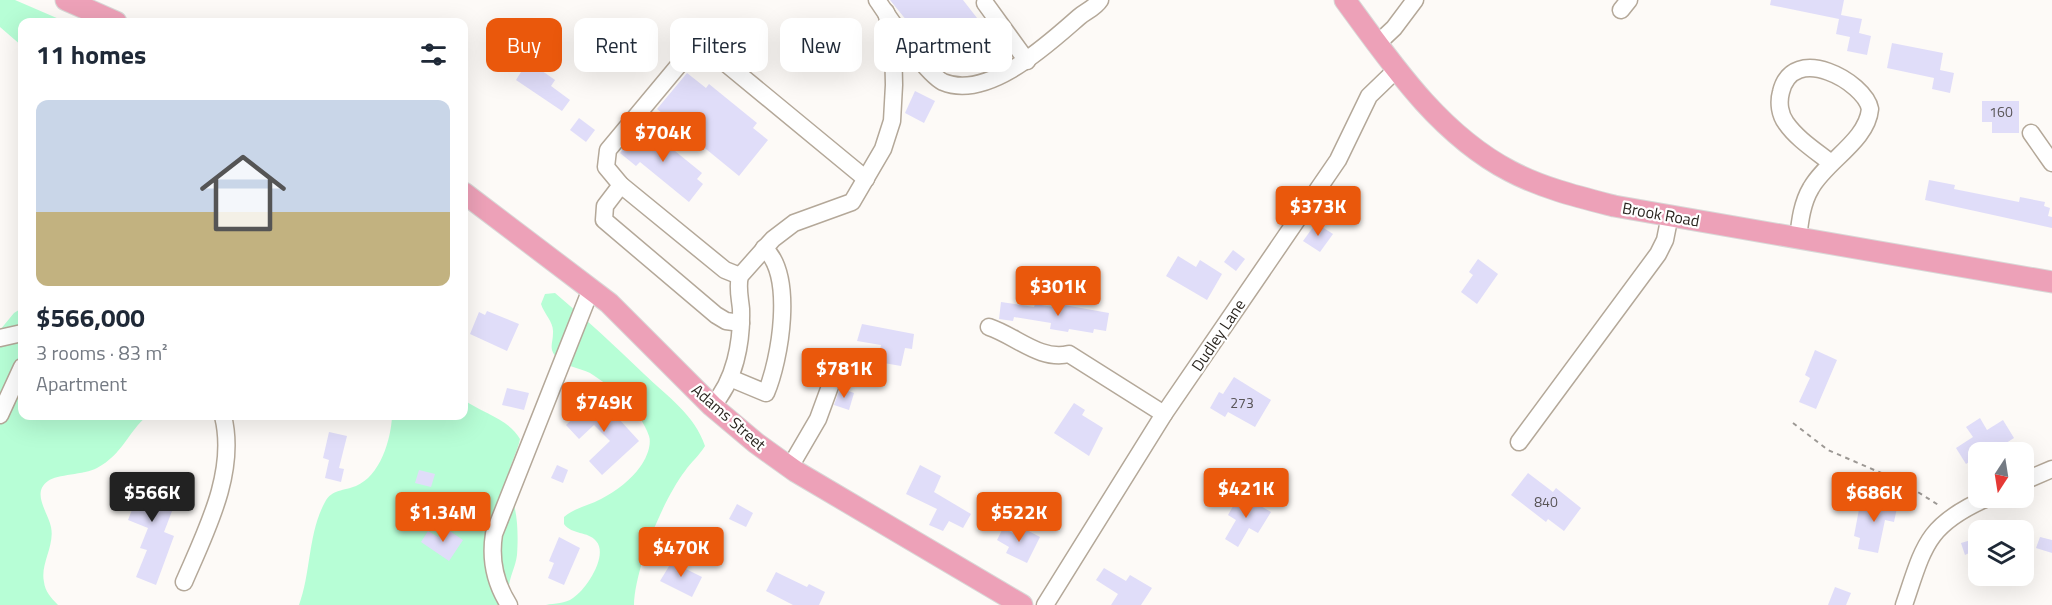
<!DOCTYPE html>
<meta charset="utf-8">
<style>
:root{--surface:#fff;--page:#f6f6f7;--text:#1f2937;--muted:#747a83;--line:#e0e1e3;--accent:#ea580c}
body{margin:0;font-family:"Titillium Web",sans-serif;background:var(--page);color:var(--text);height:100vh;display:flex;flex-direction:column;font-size:22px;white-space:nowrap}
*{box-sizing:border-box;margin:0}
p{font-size:20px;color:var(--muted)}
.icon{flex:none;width:33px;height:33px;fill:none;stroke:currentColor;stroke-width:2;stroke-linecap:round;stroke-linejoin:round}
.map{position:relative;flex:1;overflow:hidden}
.drawer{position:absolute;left:18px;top:18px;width:450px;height:402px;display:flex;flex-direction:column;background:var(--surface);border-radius:12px;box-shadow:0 6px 24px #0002}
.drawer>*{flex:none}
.banner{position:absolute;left:486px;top:18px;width:570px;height:54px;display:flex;gap:12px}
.needle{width:39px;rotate:192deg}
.controls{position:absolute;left:1968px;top:442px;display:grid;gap:12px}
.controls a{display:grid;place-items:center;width:66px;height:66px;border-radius:12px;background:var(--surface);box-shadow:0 6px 24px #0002;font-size:30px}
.price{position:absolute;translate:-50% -51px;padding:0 14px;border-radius:6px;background:var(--accent);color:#fff;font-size:20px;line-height:39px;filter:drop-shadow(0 2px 3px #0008)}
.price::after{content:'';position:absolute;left:50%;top:36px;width:18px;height:14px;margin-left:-9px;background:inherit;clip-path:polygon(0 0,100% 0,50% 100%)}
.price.selected{background:#222;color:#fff}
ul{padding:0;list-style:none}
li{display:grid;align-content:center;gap:12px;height:318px;padding:0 18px}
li+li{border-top:2px solid var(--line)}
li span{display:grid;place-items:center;height:186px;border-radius:12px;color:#555}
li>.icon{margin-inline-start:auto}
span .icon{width:108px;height:108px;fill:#fffc;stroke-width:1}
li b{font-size:26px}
h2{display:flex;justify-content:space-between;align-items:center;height:72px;padding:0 18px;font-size:26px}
.tag{padding:0 21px;border-radius:12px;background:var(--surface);box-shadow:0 6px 24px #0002;font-size:21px;line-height:54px}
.tag.selected{background:var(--accent);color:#fff}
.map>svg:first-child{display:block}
.green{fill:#b7fed6}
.building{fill:#e0ddf9}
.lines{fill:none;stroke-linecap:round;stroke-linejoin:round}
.minor-casing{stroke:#b4a899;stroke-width:19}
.major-casing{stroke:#d9d8d7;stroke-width:23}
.path{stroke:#9c9894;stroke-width:2;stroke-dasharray:4.5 4.5;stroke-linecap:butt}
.minor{stroke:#fff;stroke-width:16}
.major{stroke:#eda1b8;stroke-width:21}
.labels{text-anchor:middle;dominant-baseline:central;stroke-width:4.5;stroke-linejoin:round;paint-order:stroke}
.number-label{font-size:14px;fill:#585456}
.street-label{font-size:16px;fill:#2b2620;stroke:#fff}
</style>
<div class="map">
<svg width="2052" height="605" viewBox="0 0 2052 605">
<rect width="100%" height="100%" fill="#fdfaf7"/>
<g class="green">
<path d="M0,0H15L66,22H22V46L0,27Z"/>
<path d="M555,293C586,319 615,346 644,374C667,396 695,415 705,446C699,456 691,462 685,471C662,501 635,569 634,605H546C555,603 565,604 573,598C586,590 609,555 596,541C588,531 572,535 564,524V517C576,507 588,506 601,499C615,492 632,479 640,467C646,459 652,445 649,436C641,411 612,387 590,373C580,368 564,366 557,358C548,348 553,344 553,333C554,322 544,314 541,304L545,294Z"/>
<path d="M22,308V416H147C128,432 123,454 97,468C84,475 57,474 48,481C31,493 48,512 51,527C55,546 40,564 44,582C45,591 51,598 58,605H0V330L14,313Z"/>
<path d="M464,400C482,413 509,419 520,439C517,454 508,467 507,483C506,492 513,500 515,509C518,523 518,541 517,555C515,573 499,592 518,605H299C311,573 308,533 325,502C332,489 344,491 356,486C380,476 391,440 392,416H464Z"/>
</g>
<g class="building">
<path d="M890,0H963L991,36L947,72L919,41L920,37Z"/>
<path d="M1771,0H1844L1841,15L1862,19L1859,33L1871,36L1867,55L1847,51L1850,37L1836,34L1839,19L1770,5Z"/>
<path d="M1892,43L1943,53L1940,70L1954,73L1950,93L1932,89L1934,78L1887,68Z"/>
<path d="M528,61L555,80L551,86L570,100L562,111L516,80Z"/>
<path d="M687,73L706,88L709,84L757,123L753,128L768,140L739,176L657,109Z"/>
<path d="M915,91L935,101L924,123L905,113Z"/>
<path d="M1982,101H2019V133H1992V122H1982Z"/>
<path d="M579,118L595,130L586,142L570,130Z"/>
<path d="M643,125L702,173L697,179L703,184L689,202L640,162L636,166L620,153Z"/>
<path d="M1929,180L1955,185L1954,189L2019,202L2020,197L2045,202L2044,206L2050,208L2048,216L2052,217V228L1925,200Z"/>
<path d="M1316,223L1333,234L1320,252L1303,241Z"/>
<path d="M1233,250L1245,259L1236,271L1224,262Z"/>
<path d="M1178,256L1196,267L1200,260L1222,274L1207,300L1166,276Z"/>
<path d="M1478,259L1498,274L1477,304L1461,292L1473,275L1469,272Z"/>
<path d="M1001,302L1034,307L1035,304L1053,307V303L1109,313L1106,331L1094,329L1093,333L1069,329L1068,332L1050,329L1051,323L1014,317L1013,321L999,319Z"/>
<path d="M487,311L519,324L507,351L470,334L479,312L485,315Z"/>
<path d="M862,324L914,334L912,349L905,348L901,366L878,362L881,345L857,341Z"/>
<path d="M1815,350L1837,360L1816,409L1799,402L1810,378L1805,375Z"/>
<path d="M1234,377L1271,400L1255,427L1228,412L1225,417L1210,408L1219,392L1223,394Z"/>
<path d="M507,388L529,393L524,410L502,405Z"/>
<path d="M840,388L854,393L849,410L834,405Z"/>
<path d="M598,396L639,441L602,475L589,461L610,441L594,425L579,439L566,425Z"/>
<path d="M1074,403L1085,410L1082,415L1103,428L1089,456L1054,433Z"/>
<path d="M1980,418L1987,430L2003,420L2014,438L1995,450L1993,447L1978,453V456L1966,464L1956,448L1973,437L1966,427Z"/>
<path d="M329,432L347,436L339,468L344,469L341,482L325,478L329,460L323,458Z"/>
<path d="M557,465L568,470L563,483L551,478Z"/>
<path d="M920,465L941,476L934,492L971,514L963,528L949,521L943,531L929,525L937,509L906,494Z"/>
<path d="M419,470L435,474L431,487L415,483Z"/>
<path d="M132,473L179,493L164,532L174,536L156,585L136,577L147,550L140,548L148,528L128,520L135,502L122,498Z"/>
<path d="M1528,473L1553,492L1556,488L1581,508L1564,531L1548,519L1546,522L1511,495Z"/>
<path d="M1240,494L1271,512L1258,533L1249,528L1238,547L1225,539L1236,520L1228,515Z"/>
<path d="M1873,498L1898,503L1894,522L1885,520L1878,553L1858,549L1860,538L1854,536L1860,504L1871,507Z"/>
<path d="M737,504L753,513L746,527L729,519Z"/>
<path d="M1019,526L1040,537L1027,563L1006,553L1009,547L997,540L1003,528L1015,534Z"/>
<path d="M444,527L463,540L449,561L421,542L428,531L438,537Z"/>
<path d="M559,537L580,548L564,585L548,578L554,563L549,561Z"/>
<path d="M2040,537L2052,540V553L2036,548Z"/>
<path d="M1978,538V574H1975L1969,553L1965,555L1961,543Z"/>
<path d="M674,558L684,563L682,567L702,577L692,597L660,581Z"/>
<path d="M1104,568L1126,581L1130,575L1152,588L1141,605H1111L1118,594L1096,580Z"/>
<path d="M776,572L807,587L809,584L825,592L819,605H793L766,591Z"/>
<path d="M1835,587L1851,593L1846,605H1828Z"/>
</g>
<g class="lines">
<g class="minor-casing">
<g id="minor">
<path d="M877,0C890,19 925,73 943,82C988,101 1049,43 1079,17C1086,11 1095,8 1100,0"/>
<path d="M985,3L1027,61"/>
<path d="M1621,10L1629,0"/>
<path d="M1377,44L1394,28L1415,0"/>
<path d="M2031,133L2052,163"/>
<path d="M621,185L605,206L604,220L716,315L726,321L741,323"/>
<path d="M1798,238C1800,221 1802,203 1811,188C1826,161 1867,141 1870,109C1865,82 1793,42 1781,92C1778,103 1780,115 1786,123C1797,139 1816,151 1831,163"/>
<path d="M740,276L725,270L621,185L606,167L608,150L693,48L702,47L712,52L866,179"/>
<path d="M989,327C1016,336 1040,361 1069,354L1164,414"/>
<path d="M0,338L22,333"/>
<path d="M730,378L766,393C780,360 795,275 764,248"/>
<path d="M712,406C735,381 742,342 741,309C740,298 737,287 740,276L773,239L794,223L852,202L883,149L892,121L894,85L893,40L886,12"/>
<path d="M0,415L22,367"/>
<path d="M1519,442L1658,254L1665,240L1670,215"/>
<path d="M790,467L818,419L840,359"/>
<path d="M2024,481L2052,469"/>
<path d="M184,582C206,531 237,472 223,416"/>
<path d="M509,605C495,583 490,559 494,534L591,289"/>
<path d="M1045,605L1164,414L1338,160L1369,96L1397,69"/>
<path d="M1904,605C1924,546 1926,525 1987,498"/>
</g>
</g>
<g class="major-casing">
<g id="major">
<path d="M66,0L116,22"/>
<path d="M1345,0C1391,63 1439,134 1510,171C1542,188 1579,197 1614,206L2052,282"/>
<path d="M464,193L609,303L712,406L756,443L795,471L1022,605"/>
</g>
</g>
<path class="path" d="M1793,423L1828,450L1902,482L1940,506"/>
<use href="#minor" class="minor"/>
<use href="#major" class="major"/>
</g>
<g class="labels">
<g class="number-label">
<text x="2001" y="111">160</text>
<text x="1242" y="402">273</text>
<text x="1546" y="501">840</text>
</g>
<g class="street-label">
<text transform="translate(1661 214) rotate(10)">Brook Road</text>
<text transform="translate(1218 335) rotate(-56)">Dudley Lane</text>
<text transform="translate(729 417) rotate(41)">Adams Street</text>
</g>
</g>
</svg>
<div class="controls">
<a><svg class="needle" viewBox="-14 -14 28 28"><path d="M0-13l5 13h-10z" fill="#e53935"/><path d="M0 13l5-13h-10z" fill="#747a83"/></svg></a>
<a><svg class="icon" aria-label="layers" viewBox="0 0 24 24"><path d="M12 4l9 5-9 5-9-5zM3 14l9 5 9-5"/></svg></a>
</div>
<b class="price" style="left:663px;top:163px">$704K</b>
<b class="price" style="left:1318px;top:237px">$373K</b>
<b class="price" style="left:1058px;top:317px">$301K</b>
<b class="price" style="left:844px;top:399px">$781K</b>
<b class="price" style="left:604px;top:433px">$749K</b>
<b class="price" style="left:1246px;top:519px">$421K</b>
<b class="price selected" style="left:152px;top:523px">$566K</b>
<b class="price" style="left:1874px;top:523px">$686K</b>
<b class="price" style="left:443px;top:543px">$1.34M</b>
<b class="price" style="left:1019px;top:543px">$522K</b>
<b class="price" style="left:681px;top:578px">$470K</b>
<div class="banner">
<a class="tag selected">Buy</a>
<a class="tag">Rent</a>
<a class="tag">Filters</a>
<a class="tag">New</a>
<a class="tag">Apartment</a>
</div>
<section class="drawer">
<h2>11 homes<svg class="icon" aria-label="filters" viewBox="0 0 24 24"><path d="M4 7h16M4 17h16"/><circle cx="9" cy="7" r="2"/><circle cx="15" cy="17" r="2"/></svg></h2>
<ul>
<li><span style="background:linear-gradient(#c9d6e8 60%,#c2b280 0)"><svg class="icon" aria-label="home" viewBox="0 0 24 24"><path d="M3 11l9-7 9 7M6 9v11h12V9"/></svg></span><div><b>$566,000</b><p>3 rooms · 83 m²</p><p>Apartment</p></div></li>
</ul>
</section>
</div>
